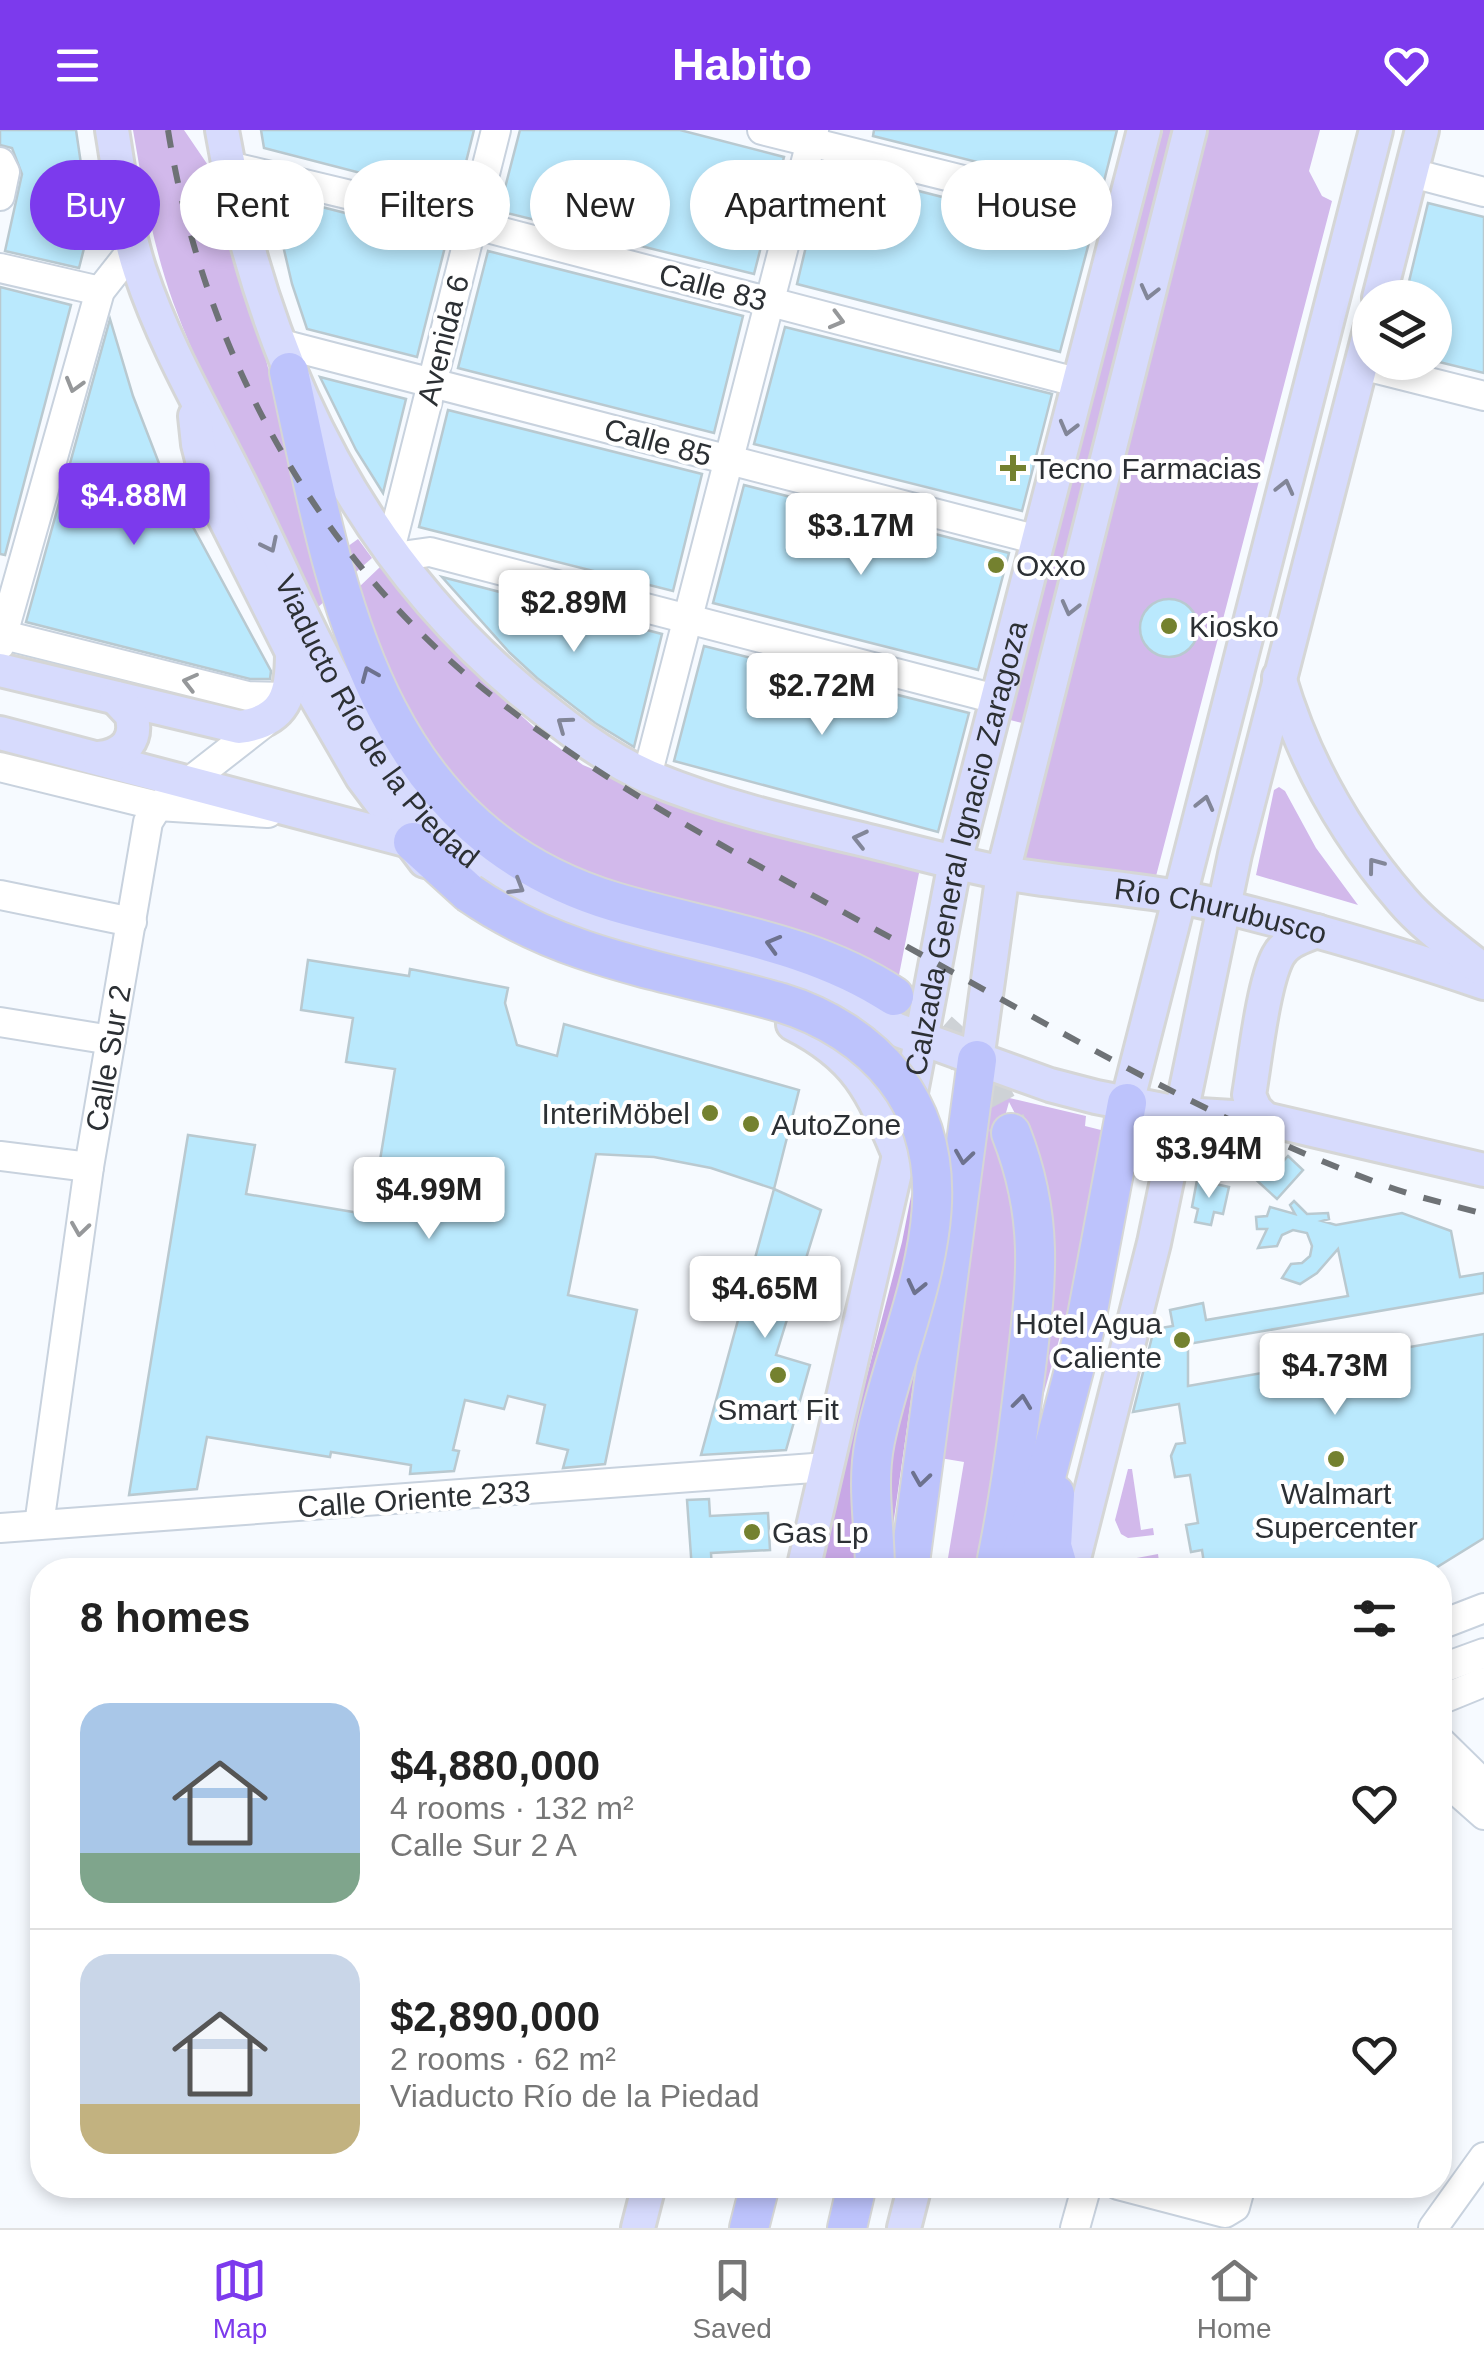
<!DOCTYPE html>
<meta charset="utf-8">
<style>
:root{--surface:#fff;--page:#f2f2f2;--text:#222;--muted:#767676;--line:#e0e0e0;--accent:#7c3aed}
body{margin:0;font-family:Arial,sans-serif;background:var(--page);color:var(--text);height:100vh;display:flex;flex-direction:column;font-size:38px;white-space:nowrap}
*{box-sizing:border-box;margin:0}
p{font-size:32px;color:var(--muted)}
.icon{flex:none;width:55px;height:55px;fill:none;stroke:currentColor;stroke-width:2;stroke-linecap:round;stroke-linejoin:round}
.map{position:relative;flex:1;overflow:hidden}
.sheet{position:absolute;left:30px;top:1428px;width:1422px;height:640px;display:flex;flex-direction:column;background:var(--surface);border-radius:40px;box-shadow:0 5px 15px #0003}
.sheet>*{flex:none}
.banner{position:absolute;left:30px;top:30px;width:1425px;height:90px;display:flex;gap:20px}
.controls{position:absolute;left:1352px;top:150px;display:grid;gap:20px}
.controls a{display:grid;place-items:center;width:100px;height:100px;border-radius:50%;background:var(--surface);box-shadow:0 5px 15px #0003;font-size:50px}
.price{position:absolute;translate:-50% -85px;padding:0 22px;border-radius:10px;background:#fff;color:#222;font-size:32px;line-height:65px;filter:drop-shadow(0 2px 5px #0008)}
.price::after{content:'';position:absolute;left:50%;top:60px;width:30px;height:22px;margin-left:-15px;background:inherit;clip-path:polygon(0 0,100% 0,50% 100%)}
.price.active{background:var(--accent);color:#fff}
ul{padding:0;list-style:none}
li{display:flex;align-items:center;gap:30px;height:250px;padding:0 50px}
li+li{border-top:2px solid var(--line)}
li span{display:grid;place-items:center;flex:none;width:280px;height:200px;border-radius:30px;color:#555}
li>.icon{margin-inline-start:auto}
span .icon{width:120px;height:120px;fill:#fffc;stroke-width:1}
li b{font-size:42px}
h2{display:flex;justify-content:space-between;align-items:center;height:120px;padding:0 50px;font-size:42px}
.tag{padding:0 35px;border-radius:45px;background:var(--surface);box-shadow:0 5px 15px #0003;font-size:35px;line-height:90px}
.tag.active{background:var(--accent);color:#fff}
header{display:flex;justify-content:space-between;align-items:center;height:130px;padding:0 50px;background:var(--accent);color:#fff;font-size:45px;font-weight:600}
.tab-bar{display:flex;justify-content:space-around;align-items:center;height:140px;border-top:2px solid var(--line);background:var(--surface);font-size:28px;color:var(--muted)}
.tab-bar a{display:grid;justify-items:center;gap:5px}
.tab-bar .active{color:var(--accent)}
.map>svg:first-child{display:block}
.green{fill:#d2b9eb}
.forest{fill:#c8a8e6}
.building{fill:#bae9fd;stroke:#b9c9d0;stroke-width:2.5}
.lines{fill:none;stroke-linecap:round;stroke-linejoin:round}
.highway-tunnel{stroke:#ced2d6;stroke-width:38;stroke-dasharray:38 19;stroke-linecap:butt}
.minor-casing{stroke:#c8d2de;stroke-width:32}
.major-casing{stroke:#d5d6d6;stroke-width:38}
.highway-casing{stroke:#d5d6d6;stroke-width:42}
.minor{stroke:#fff;stroke-width:28}
.major{stroke:#d7dbfd;stroke-width:32}
.highway{stroke:#bdc3fc;stroke-width:38}
.rail{stroke:#6e7276;stroke-width:6;stroke-dasharray:18 18;stroke-linecap:butt}
.highway-bridge-casing{stroke:#d5d6d6;stroke-width:42;stroke-linecap:butt}
.highway-bridge{stroke:#bdc3fc;stroke-width:38}
.oneway{stroke:#828698}
.oneway2{stroke:#96989a}
.oneway3{stroke:#6d728e}
.poi-dot{fill:#74812f;stroke:#fff;stroke-width:4}
.labels{text-anchor:middle;dominant-baseline:central;stroke-width:8;stroke-linejoin:round;paint-order:stroke}
.street-label{font-size:30px;fill:#2c3034;stroke:#fff}
.poi-label{font-size:30px;fill:#2c3034;stroke:#fff;text-anchor:start}
</style>
<header><svg class="icon" aria-label="menu" viewBox="0 0 24 24"><path d="M4 6h16M4 12h16M4 18h16"/></svg>Habito<svg class="icon" aria-label="heart" viewBox="0 0 24 24"><path d="M12 20l-8-8c-3-5 5-10 8-4 3-6 11-1 8 4z"/></svg></header>
<div class="map">
<svg width="1484" height="2098" viewBox="0 0 1484 2098">
<rect width="100%" height="100%" fill="#f6faff"/>
<g class="green">
<path d="M133,0H184L214,44L260,205L325,471L317,478C270,376 212,278 173,172C153,116 143,58 133,0Z"/>
<path d="M1163,0H1176L1022,593L1010,590Z"/>
<path d="M1197,0H1320L1309,41L1322,66L1332,71L1155,750L1025,728L1079,485Z"/>
<path d="M358,409L372,428L347,450L340,422Z"/>
<path d="M380,437L446,513L490,557L547,609L583,635L667,670L920,738L898,850L613,757L505,709L399,586L358,458Z"/>
<path d="M1279,657L1285,661L1316,718L1358,775L1256,745L1274,660Z"/>
<path d="M988,963L1086,986L1085,996L1105,1001L1072,1164L1030,1312L1022,997L1009,972L997,1015L1009,1048L1020,1135L987,1406L978,1440H946L964,1332L940,1328Z"/>
<path d="M1128,1339H1132L1141,1400L1153,1398L1154,1405L1128,1408L1121,1404L1115,1390Z"/>
<path d="M1158,1424L1159,1431L1146,1434L1147,1440H1113L1126,1430Z"/>
</g>
<path class="forest" d="M938,1006L948,1009L887,1438L816,1440L902,1112L914,1051Z"/>
<g class="building">
<path d="M0,0H76L90,95L79,138L5,121L22,44L12,18L0,15Z"/>
<path d="M261,0H474L457,68L264,18Z"/>
<path d="M520,0H680L784,27L754,144L499,81Z"/>
<path d="M874,0H1117L1101,63L873,6Z"/>
<path d="M825,37L1091,105L1060,222L797,154Z"/>
<path d="M271,64L447,109L417,227L307,199L292,154Z"/>
<path d="M1428,73L1484,87V243L1435,231V168H1405Z"/>
<path d="M488,121L743,186L714,303L458,238Z"/>
<path d="M0,157L71,175L5,425L0,424Z"/>
<path d="M110,189L133,266L160,336L271,541L270,549H250L26,492Z"/>
<path d="M785,197L1052,264L1022,381L754,314Z"/>
<path d="M320,247L406,269L383,363L356,320Z"/>
<path d="M448,280L702,344L673,461L419,397Z"/>
<path d="M744,355L1009,423L978,540L713,473Z"/>
<path d="M442,447L662,504L634,617L595,593L537,548L510,523Z"/>
<circle cx="1169" cy="498" r="29"/>
<path d="M704,516L969,583L938,702L674,631Z"/>
<path d="M308,830L409,846L410,839L508,858L505,873L517,915L557,926L564,894L799,960L774,1059L711,1038L654,1027L596,1024L568,1165L637,1180L605,1334L563,1338L568,1320L537,1313L545,1275L508,1266L504,1279L465,1270L453,1320L459,1321L454,1341L410,1344L411,1335L331,1322L330,1327L207,1307L197,1359L129,1365L188,1005L255,1015L246,1064L371,1085L395,939L346,932L353,888L301,880Z"/>
<path d="M1288,1026L1303,1040L1277,1069L1253,1047L1268,1031L1276,1039Z"/>
<path d="M1197,1050L1229,1057L1223,1084L1214,1082L1211,1095L1195,1092L1198,1079L1192,1077Z"/>
<path d="M774,1059L821,1080L776,1225L810,1235L786,1320L701,1325Z"/>
<path d="M1294,1071L1307,1084L1328,1083L1329,1089L1322,1091L1336,1095L1402,1083L1451,1101L1460,1147L1484,1143V1163L1188,1214V1256L1484,1204V1408L1434,1439L1205,1440L1202,1420L1191,1422L1186,1395L1198,1393L1190,1345L1175,1347L1171,1326L1176,1314L1185,1313L1179,1274L1133,1282L1154,1199L1173,1196L1170,1180L1203,1173L1206,1190L1348,1166L1338,1119L1317,1143L1300,1154L1282,1148L1291,1134L1302,1133L1310,1126L1312,1116L1307,1103L1293,1100L1282,1105L1277,1116L1258,1118L1267,1099H1257L1256,1087L1267,1086L1270,1077L1295,1084L1290,1075Z"/>
<path d="M709,1369L710,1386L768,1383L770,1420L711,1423L712,1440H692L687,1370Z"/>
</g>
<g class="lines">
<path class="highway-tunnel" d="M894,866C952,907 983,937 1011,1003"/>
<g class="minor-casing">
<g id="minor">
<path d="M762,0L1120,89"/>
<path d="M0,32L5,42L0,66"/>
<path d="M229,36L472,94L1080,253"/>
<path d="M1412,43L1484,62"/>
<path d="M0,138L100,161"/>
<path d="M278,213L1038,410"/>
<path d="M1361,235L1484,266"/>
<path d="M390,420L496,0"/>
<path d="M394,427L430,422L996,569"/>
<path d="M0,504L248,566L286,567"/>
<path d="M0,515L100,161L133,119"/>
<path d="M0,637L158,676L268,683"/>
<path d="M647,646L814,0"/>
<path d="M0,765L132,792"/>
<path d="M0,892L111,910"/>
<path d="M0,1026L89,1037"/>
<path id="s1" d="M39,1395L89,1037L148,692L158,676L263,594"/>
<path d="M0,1398L827,1337"/>
<path d="M1440,1495L1484,1478"/>
<path d="M1440,1539L1484,1523"/>
<path d="M1440,1570L1484,1552"/>
<path d="M1440,1611L1484,1654"/>
<path d="M1440,1646L1484,1685"/>
<path d="M1118,2055L1225,2083L1235,2077L1241,2055"/>
<path d="M1075,2098L1087,2055"/>
<path d="M1433,2098L1484,2027"/>
</g>
</g>
<g class="major-casing">
<g id="major">
<path id="s2" d="M112,0C120,47 125,96 140,141C166,219 207,287 243,360C303,481 368,656 480,734C578,802 701,821 813,854L849,869L895,899L1050,955L1096,967L1183,984L1265,989L1484,1040"/>
<path id="s3" d="M222,0C260,219 350,418 524,563C562,594 603,627 649,647C718,676 792,693 865,710C911,721 957,734 1004,743C1061,753 1120,757 1178,767C1211,772 1243,782 1276,790C1346,809 1415,829 1484,853"/>
<path d="M1379,168L1422,0"/>
<path d="M195,286L198,314L209,357L306,550L362,647L425,731"/>
<path d="M0,540L239,597C285,591 292,565 292,523"/>
<path d="M1279,547C1303,629 1346,705 1402,770C1425,797 1457,819 1484,841"/>
<path d="M0,603L413,712"/>
<path d="M99,628C124,625 139,610 131,584L116,568"/>
<path d="M793,894C858,927 872,961 899,1025"/>
<path d="M977,930L1003,742L1190,0"/>
<path d="M1127,973L1376,0"/>
<path d="M1265,989L1255,979L1249,965C1255,930 1263,854 1278,826C1286,811 1302,807 1317,801"/>
<path id="s4" d="M803,1440L899,1025L955,732L1144,0"/>
<path d="M1071,1440L1154,1113L1235,724L1370,200"/>
<path d="M638,2098L649,2055"/>
<path d="M904,2098L915,2055"/>
</g>
</g>
<g class="highway-casing">
<g id="highway">
<path d="M289,242C336,458 370,698 615,772C709,800 811,811 894,866"/>
<path d="M413,712L469,763"/>
<path d="M1055,1364L1052,1416L1059,1440"/>
<path d="M997,1429C1009,1371 1017,1313 1024,1254C1035,1160 1047,1095 1011,1003"/>
<path d="M909,1440L977,930"/>
<path d="M1016,1440L1046,1347L1084,1202L1127,973"/>
<path d="M749,2098L760,2055"/>
<path d="M847,2098L857,2055"/>
</g>
</g>
<use href="#minor" class="minor"/>
<use href="#major" class="major"/>
<use href="#highway" class="highway"/>
<path class="rail" d="M168,0C203,219 315,427 491,565C622,668 776,744 922,825C1073,909 1226,998 1389,1057C1420,1068 1452,1075 1484,1084"/>
<g class="highway-bridge-casing">
<path id="highway-bridge" d="M469,763C567,831 671,841 782,873C825,886 867,912 895,948C979,1056 898,1195 875,1311C866,1355 875,1396 875,1440"/>
</g>
<use href="#highway-bridge" class="highway-bridge"/>
</g>
<defs><path id="oneway-chevron" d="M-2-3.5L2.5 0L-2 3.5" fill="none" stroke-width="1.6" stroke-linecap="round" stroke-linejoin="round" transform="scale(2.5)"/></defs>
<g class="oneway">
<use href="#oneway-chevron" transform="translate(1149 162) rotate(104)"/>
<use href="#oneway-chevron" transform="translate(1068 298) rotate(105)"/>
<use href="#oneway-chevron" transform="translate(1285 357) rotate(-76)"/>
<use href="#oneway-chevron" transform="translate(270 415) rotate(64)"/>
<use href="#oneway-chevron" transform="translate(1070 478) rotate(104)"/>
<use href="#oneway-chevron" transform="translate(564 594) rotate(-144)"/>
<use href="#oneway-chevron" transform="translate(1205 673) rotate(-76)"/>
<use href="#oneway-chevron" transform="translate(860 709) rotate(-167)"/>
<use href="#oneway-chevron" transform="translate(1375 735) rotate(-127)"/>
<use href="#oneway-chevron" transform="translate(517 757) rotate(31)"/>
</g>
<g class="oneway2">
<use href="#oneway-chevron" transform="translate(837 190) rotate(15)"/>
<use href="#oneway-chevron" transform="translate(74 255) rotate(106)"/>
<use href="#oneway-chevron" transform="translate(190 552) rotate(-166)"/>
<use href="#oneway-chevron" transform="translate(80 1099) rotate(98)"/>
</g>
<g class="oneway3">
<use href="#oneway-chevron" transform="translate(369 544) rotate(-113)"/>
<use href="#oneway-chevron" transform="translate(773 814) rotate(-164)"/>
<use href="#oneway-chevron" transform="translate(964 1027) rotate(98)"/>
<use href="#oneway-chevron" transform="translate(916 1157) rotate(103)"/>
<use href="#oneway-chevron" transform="translate(1022 1272) rotate(-83)"/>
<use href="#oneway-chevron" transform="translate(921 1349) rotate(98)"/>
</g>
<g class="poi-dot">
<path d="M1008 323h10v10h10v10h-10v10h-10v-10h-10v-10h10z"/>
<circle cx="996" cy="435" r="10"/>
<circle cx="1169" cy="496" r="10"/>
<circle cx="710" cy="983" r="10"/>
<circle cx="751" cy="994" r="10"/>
<circle cx="1182" cy="1210" r="10"/>
<circle cx="778" cy="1245" r="10"/>
<circle cx="1336" cy="1329" r="10"/>
<circle cx="752" cy="1402" r="10"/>
</g>
<g class="labels">
<g class="street-label">
<text transform="translate(713 157) rotate(15)">Calle 83</text>
<text transform="translate(443 210) rotate(-76)">Avenida 6</text>
<text transform="translate(658 312) rotate(15)">Calle 85</text>
<text stroke="none"><textPath href="#s2" startOffset="655">Viaducto Río de la Piedad</textPath></text>
<text stroke="none"><textPath href="#s4" startOffset="740">Calzada General Ignacio Zaragoza</textPath></text>
<text stroke="none"><textPath href="#s3" startOffset="1392">Río Churubusco</textPath></text>
<text stroke="none"><textPath href="#s1" startOffset="472">Calle Sur 2</textPath></text>
<text transform="translate(414 1369) rotate(-4)">Calle Oriente 233</text>
</g>
<g class="poi-label">
<text x="1033" y="338">Tecno Farmacias</text>
<text x="1016" y="435">Oxxo</text>
<text x="1189" y="496">Kiosko</text>
<text x="690" y="983" text-anchor="end">InteriMöbel</text>
<text x="771" y="994">AutoZone</text>
<text x="1162" y="1193" text-anchor="end">Hotel Agua<tspan x="1162" dy="34">Caliente</tspan></text>
<text x="778" y="1279" text-anchor="middle">Smart Fit</text>
<text x="1336" y="1363" text-anchor="middle">Walmart<tspan x="1336" dy="34">Supercenter</tspan></text>
<text x="772" y="1402">Gas Lp</text>
</g>
</g>
</svg>
<div class="controls">
<a><svg class="icon" aria-label="layers" viewBox="0 0 24 24"><path d="M12 4l9 5-9 5-9-5zM3 14l9 5 9-5"/></svg></a>
</div>
<b class="price active" style="left:134px;top:418px">$4.88M</b>
<b class="price" style="left:861px;top:448px">$3.17M</b>
<b class="price" style="left:574px;top:525px">$2.89M</b>
<b class="price" style="left:822px;top:608px">$2.72M</b>
<b class="price" style="left:1209px;top:1071px">$3.94M</b>
<b class="price" style="left:429px;top:1112px">$4.99M</b>
<b class="price" style="left:765px;top:1211px">$4.65M</b>
<b class="price" style="left:1335px;top:1288px">$4.73M</b>
<div class="banner">
<a class="tag active">Buy</a>
<a class="tag">Rent</a>
<a class="tag">Filters</a>
<a class="tag">New</a>
<a class="tag">Apartment</a>
<a class="tag">House</a>
</div>
<section class="sheet">
<h2>8 homes<svg class="icon" aria-label="filters" viewBox="0 0 24 24"><path d="M4 7h16M4 17h16"/><circle cx="9" cy="7" r="2"/><circle cx="15" cy="17" r="2"/></svg></h2>
<ul>
<li><span style="background:linear-gradient(#a9c7e8 75%,#7fa58c 0)"><svg class="icon" aria-label="home" viewBox="0 0 24 24"><path d="M3 11l9-7 9 7M6 9v11h12V9"/></svg></span><div><b>$4,880,000</b><p>4 rooms · 132 m²</p><p>Calle Sur 2 A</p></div><svg class="icon" aria-label="heart" viewBox="0 0 24 24"><path d="M12 20l-8-8c-3-5 5-10 8-4 3-6 11-1 8 4z"/></svg></li>
<li><span style="background:linear-gradient(#c9d6e8 75%,#c2b280 0)"><svg class="icon" aria-label="home" viewBox="0 0 24 24"><path d="M3 11l9-7 9 7M6 9v11h12V9"/></svg></span><div><b>$2,890,000</b><p>2 rooms · 62 m²</p><p>Viaducto Río de la Piedad</p></div><svg class="icon" aria-label="heart" viewBox="0 0 24 24"><path d="M12 20l-8-8c-3-5 5-10 8-4 3-6 11-1 8 4z"/></svg></li>
</ul>
</section>
</div>
<nav class="tab-bar">
<a class="active"><svg class="icon" aria-label="map" viewBox="0 0 24 24"><path d="M3 6l6-2 6 2 6-2v14l-6 2-6-2-6 2zM9 4v14M15 6v14"/></svg>Map</a>
<a><svg class="icon" aria-label="saved" viewBox="0 0 24 24"><path d="M7 4h10v16l-5-4-5 4z"/></svg>Saved</a>
<a><svg class="icon" aria-label="home" viewBox="0 0 24 24"><path d="M3 11l9-7 9 7M6 9v11h12V9"/></svg>Home</a>
</nav>
